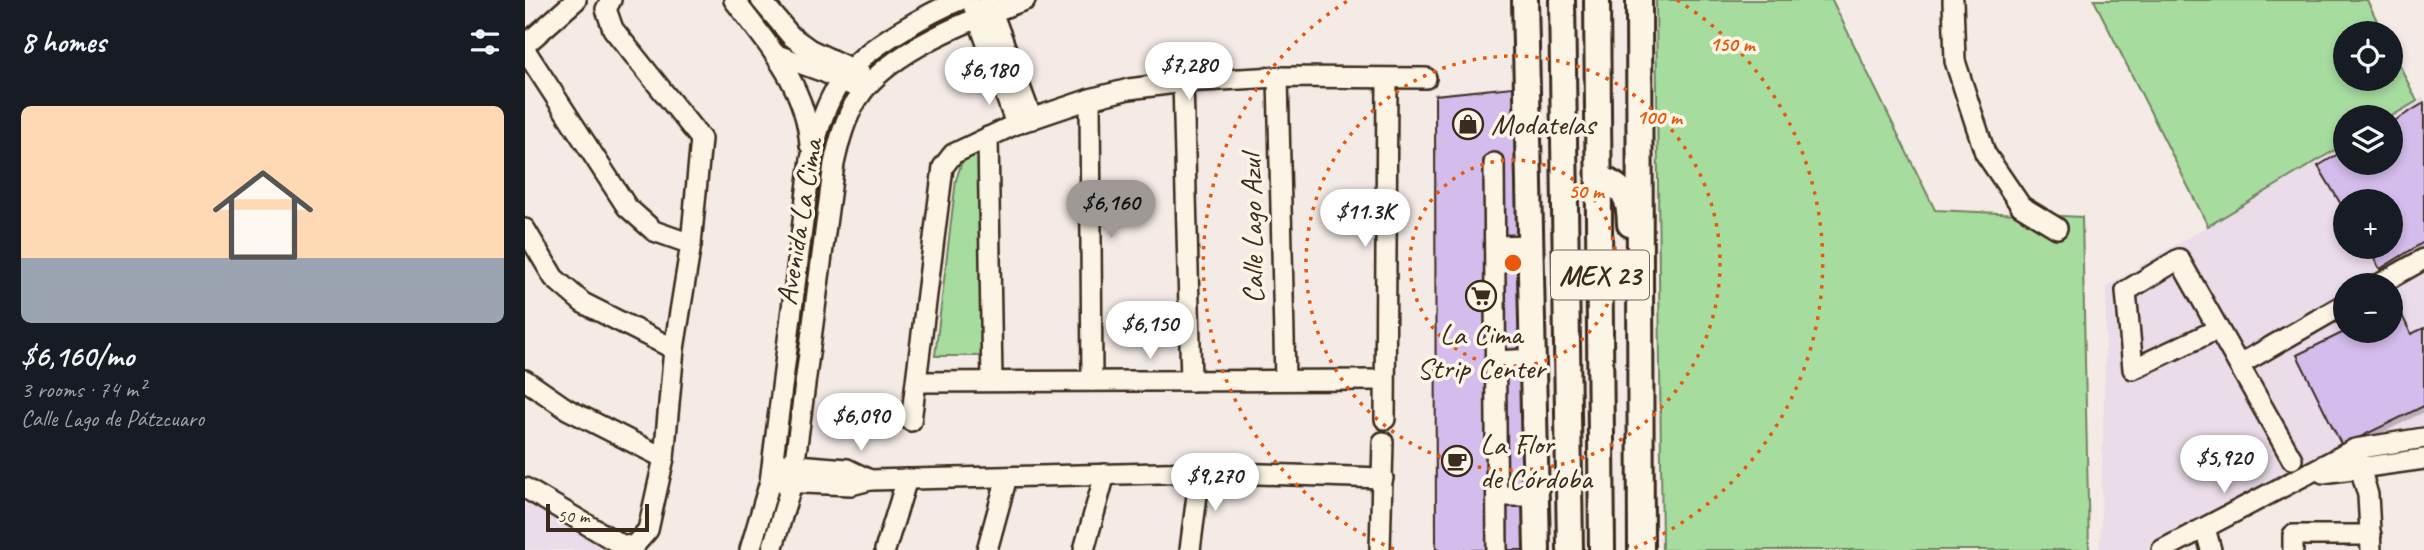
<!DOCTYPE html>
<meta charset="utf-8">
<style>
:root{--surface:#171b24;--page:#242831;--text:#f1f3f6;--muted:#9ea1a6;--accent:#9f9995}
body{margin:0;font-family:Caveat,sans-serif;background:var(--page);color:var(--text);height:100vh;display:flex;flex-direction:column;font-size:26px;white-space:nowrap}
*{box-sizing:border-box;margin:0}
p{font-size:23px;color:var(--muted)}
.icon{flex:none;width:38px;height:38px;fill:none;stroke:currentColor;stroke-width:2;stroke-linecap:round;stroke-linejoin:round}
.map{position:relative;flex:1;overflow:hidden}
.sheet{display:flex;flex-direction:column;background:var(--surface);width:525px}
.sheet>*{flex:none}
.controls{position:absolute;left:1808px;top:21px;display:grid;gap:14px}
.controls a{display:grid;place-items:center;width:70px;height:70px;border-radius:50%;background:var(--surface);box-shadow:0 4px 10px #0003;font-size:35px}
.scale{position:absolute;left:21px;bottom:18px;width:103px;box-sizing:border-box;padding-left:7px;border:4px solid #3b2a1e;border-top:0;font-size:19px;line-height:24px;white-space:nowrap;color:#3b2a1e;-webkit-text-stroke:5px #fcf5e5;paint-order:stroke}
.price{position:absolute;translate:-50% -60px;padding:0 16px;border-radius:24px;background:#fff;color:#222;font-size:23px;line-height:46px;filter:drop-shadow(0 2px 4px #0008)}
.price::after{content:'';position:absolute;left:50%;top:42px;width:21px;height:16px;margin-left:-10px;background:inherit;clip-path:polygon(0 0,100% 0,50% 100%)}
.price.active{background:var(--accent);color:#111}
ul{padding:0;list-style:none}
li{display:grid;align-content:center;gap:14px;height:371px;padding:0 21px}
li span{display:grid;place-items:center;height:217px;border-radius:10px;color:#555}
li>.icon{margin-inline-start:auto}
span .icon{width:126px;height:126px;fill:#fffc;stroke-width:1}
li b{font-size:30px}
h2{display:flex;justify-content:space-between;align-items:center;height:84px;padding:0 21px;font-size:30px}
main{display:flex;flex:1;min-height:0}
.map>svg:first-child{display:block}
.built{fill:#eadce8;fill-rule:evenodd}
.green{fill:#a7dc9f;stroke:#71835e;stroke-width:2}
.shadow{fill:#0003}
.building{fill:#d4bdec;stroke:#3b2a1e;stroke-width:2}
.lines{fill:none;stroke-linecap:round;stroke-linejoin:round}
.minor-casing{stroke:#3b2a1e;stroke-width:24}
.major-casing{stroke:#3b2a1e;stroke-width:30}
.minor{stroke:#fcf5e5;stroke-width:19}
.major{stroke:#fcf5e5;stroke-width:24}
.ring{fill:none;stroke:#e8590c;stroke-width:3.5;stroke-dasharray:3.5 7}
.labels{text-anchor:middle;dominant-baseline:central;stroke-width:7;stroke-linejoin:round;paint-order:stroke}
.shield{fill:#fcf5e5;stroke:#75675a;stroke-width:2}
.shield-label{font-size:28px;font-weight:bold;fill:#3b2a1e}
.poi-label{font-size:30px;fill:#3b2a1e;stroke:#fcf5e5;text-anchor:start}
.street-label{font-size:30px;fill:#3b2a1e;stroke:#fcf5e5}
.centre{fill:#e8590c;stroke:#fcf5e5;stroke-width:3.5}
.ring-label{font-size:21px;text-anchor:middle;font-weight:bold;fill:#e8590c;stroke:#fcf5e5;stroke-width:7;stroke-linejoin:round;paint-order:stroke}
</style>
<main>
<section class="sheet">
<h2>8 homes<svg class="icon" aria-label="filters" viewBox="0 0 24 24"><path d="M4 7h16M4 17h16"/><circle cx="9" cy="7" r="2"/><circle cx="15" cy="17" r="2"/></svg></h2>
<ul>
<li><span style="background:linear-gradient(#ffd9b3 70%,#9aa5b1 0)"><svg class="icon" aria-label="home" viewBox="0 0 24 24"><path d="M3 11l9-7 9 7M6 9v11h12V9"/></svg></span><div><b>$6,160/mo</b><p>3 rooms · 74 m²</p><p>Calle Lago de Pátzcuaro</p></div></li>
</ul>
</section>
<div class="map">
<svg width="1899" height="550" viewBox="0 0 1899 550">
<rect width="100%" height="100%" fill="#f4eae6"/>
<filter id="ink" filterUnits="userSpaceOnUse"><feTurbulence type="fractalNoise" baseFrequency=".0143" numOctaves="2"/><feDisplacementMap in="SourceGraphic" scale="14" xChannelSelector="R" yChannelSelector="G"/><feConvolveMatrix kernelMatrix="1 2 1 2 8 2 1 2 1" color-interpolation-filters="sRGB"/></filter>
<g filter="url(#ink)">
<g class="built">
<path d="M1899,97V430L1825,443L1617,550H1575L1582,286L1820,144V163H1866L1865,117ZM1820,201H1866V247H1820ZM1820,285H1866V331H1820Z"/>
<path d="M0,493L93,550H0Z"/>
</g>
<g class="green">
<path d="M1131,0H1307L1410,210L1557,217L1564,550H1137Z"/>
<path d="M1569,0H1842L1858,33H1820V79H1866V48L1892,101L1865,117H1820V144L1683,226Z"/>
<path d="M463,137L466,356H410L431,180L439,155Z"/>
</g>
<g class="shadow">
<path d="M1899,105V240L1855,266L1844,247H1866V201H1820V207L1796,167L1820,152V163H1866V125Z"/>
<path d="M1899,244V249L1861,272L1858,269Z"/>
<path d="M1872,307L1888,335L1899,330V412L1823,450L1774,356L1825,331H1866V310Z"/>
</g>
<g class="building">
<path d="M997,86L1001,550H911L910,95Z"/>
<path d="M1899,103V242L1855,269L1842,247H1866V201H1820V211L1793,166L1820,150V163H1866V123Z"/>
<path d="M1872,305L1886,334L1899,328V406L1817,446L1772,355L1821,331H1866V309Z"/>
</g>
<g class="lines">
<g class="minor-casing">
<g id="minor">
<path d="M209,0C243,44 281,86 285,145"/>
<path d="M236,0L266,36L284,49L335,73"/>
<path d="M1428,0L1430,61L1460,153L1496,206L1532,228"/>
<path d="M463,1L507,119"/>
<path d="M449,8L491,124"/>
<path d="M0,45L51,0"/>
<path d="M0,50L102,207L129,231L166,244"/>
<path d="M252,55L299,72L326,85"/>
<path d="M753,77L760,380"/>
<path d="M658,82L666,381"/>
<path d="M565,99L567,381"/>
<path d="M463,137L467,381"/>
<path d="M969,163L972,550"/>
<path d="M0,229L29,278L58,303L149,349"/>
<path d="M970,246L1006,245"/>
<path d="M1853,285L1899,259"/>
<path d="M1693,329L1608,369L1601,291L1654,259L1767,459"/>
<path d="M971,361L1008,359"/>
<path d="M1714,365L1820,304"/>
<path d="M0,380L42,409L139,458"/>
<path d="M392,382L859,380"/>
<path d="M860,419L862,79"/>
<path d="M386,421L418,167L428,154L491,124L565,99L604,89L658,82L753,77L901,78"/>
<path d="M1832,457L1843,495L1846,550"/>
<path d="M258,464L322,469L345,480"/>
<path d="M1798,473L1899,459"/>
<path d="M255,482L326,485L345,480L675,472L858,478"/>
<path d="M0,488L95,544L108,547L123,530L139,458L149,349L166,244L176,139L88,29L81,9L86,0"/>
<path d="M972,496H1011"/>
<path d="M1680,528L1686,550"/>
<path d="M225,550L245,482L286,159C302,91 317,66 377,30C395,19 415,8 435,0"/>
<path d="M247,550L267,483L309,164C314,141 320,118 333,98C363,51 449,18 500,0"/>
<path d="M360,550L382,479"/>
<path d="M462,550L482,477"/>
<path d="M559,550L580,474"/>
<path d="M665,550L675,472"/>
<path d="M855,550L858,442"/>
<path d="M1637,550L1830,449L1899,438"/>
<path d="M1768,550V535H1846"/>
</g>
</g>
<g class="major-casing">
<g id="major">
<path d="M1000,0L1012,550"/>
<path d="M1037,0L1045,550"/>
<path d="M1072,0L1077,550"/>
<path d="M1114,0L1116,550"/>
<path d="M1074,177C1100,190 1104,194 1105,224"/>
</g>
</g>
<use href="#minor" class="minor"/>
<use href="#major" class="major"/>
</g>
</g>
<g class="ring">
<circle cx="988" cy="263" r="103"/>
<circle cx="988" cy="263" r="207"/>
<path d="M869 549A310 310 0 0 1 824 0M1152 0A310 310 0 0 1 1107 549"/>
</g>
<defs>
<g id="shop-ring" transform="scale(1.575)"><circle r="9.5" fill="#fcf5e5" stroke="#3b2a1e" stroke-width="1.5"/><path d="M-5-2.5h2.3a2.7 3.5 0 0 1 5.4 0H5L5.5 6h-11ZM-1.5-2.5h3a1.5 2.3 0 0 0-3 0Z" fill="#3b2a1e"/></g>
<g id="supermarket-ring" transform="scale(1.575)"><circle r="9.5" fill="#fcf5e5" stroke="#3b2a1e" stroke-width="1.5"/><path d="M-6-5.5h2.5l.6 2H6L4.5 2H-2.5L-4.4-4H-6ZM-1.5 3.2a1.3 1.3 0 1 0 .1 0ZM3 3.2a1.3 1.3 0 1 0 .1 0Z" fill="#3b2a1e"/></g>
<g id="cafe-ring" transform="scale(1.575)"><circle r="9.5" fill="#fcf5e5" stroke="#3b2a1e" stroke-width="1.5"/><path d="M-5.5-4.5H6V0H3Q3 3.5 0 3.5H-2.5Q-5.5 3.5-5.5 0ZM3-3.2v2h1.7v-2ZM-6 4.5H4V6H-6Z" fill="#3b2a1e"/></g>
</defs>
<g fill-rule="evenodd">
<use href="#shop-ring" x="943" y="124"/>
<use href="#supermarket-ring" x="956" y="296"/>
<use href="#cafe-ring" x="932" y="461"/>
</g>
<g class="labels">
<rect class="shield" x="1026" y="250.5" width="98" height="49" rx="5"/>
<g class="shield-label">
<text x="1075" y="275">MEX 23</text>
</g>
<g class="poi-label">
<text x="966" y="124">Modatelas</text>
<text x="956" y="334" text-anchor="middle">La Cima<tspan x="956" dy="34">Strip Center</tspan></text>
<text x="955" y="444">La Flor<tspan x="955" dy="34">de Córdoba</tspan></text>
</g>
<g class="street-label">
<text transform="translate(274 222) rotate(-81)">Avenida La Cima</text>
<text transform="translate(727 229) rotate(-91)">Calle Lago Azul</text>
</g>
</g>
<circle cx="988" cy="263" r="10" class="centre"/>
<g class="ring-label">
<text x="1207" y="51">150 m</text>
<text x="1134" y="124">100 m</text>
<text x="1061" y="198">50 m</text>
</g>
</svg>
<div class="controls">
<a><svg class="icon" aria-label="locate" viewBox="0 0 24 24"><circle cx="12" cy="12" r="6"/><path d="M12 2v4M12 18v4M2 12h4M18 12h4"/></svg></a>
<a><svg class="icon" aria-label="layers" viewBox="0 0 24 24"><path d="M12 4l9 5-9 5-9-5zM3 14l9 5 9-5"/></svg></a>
<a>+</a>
<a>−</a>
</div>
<div class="scale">50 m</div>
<b class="price" style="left:664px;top:102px">$7,280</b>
<b class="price" style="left:464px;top:107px">$6,180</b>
<b class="price active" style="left:586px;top:240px">$6,160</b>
<b class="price" style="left:840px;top:249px">$11.3K</b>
<b class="price" style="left:625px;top:361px">$6,150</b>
<b class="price" style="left:336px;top:453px">$6,090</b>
<b class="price" style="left:1699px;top:495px">$5,920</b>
<b class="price" style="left:690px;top:513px">$9,270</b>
</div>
</main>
